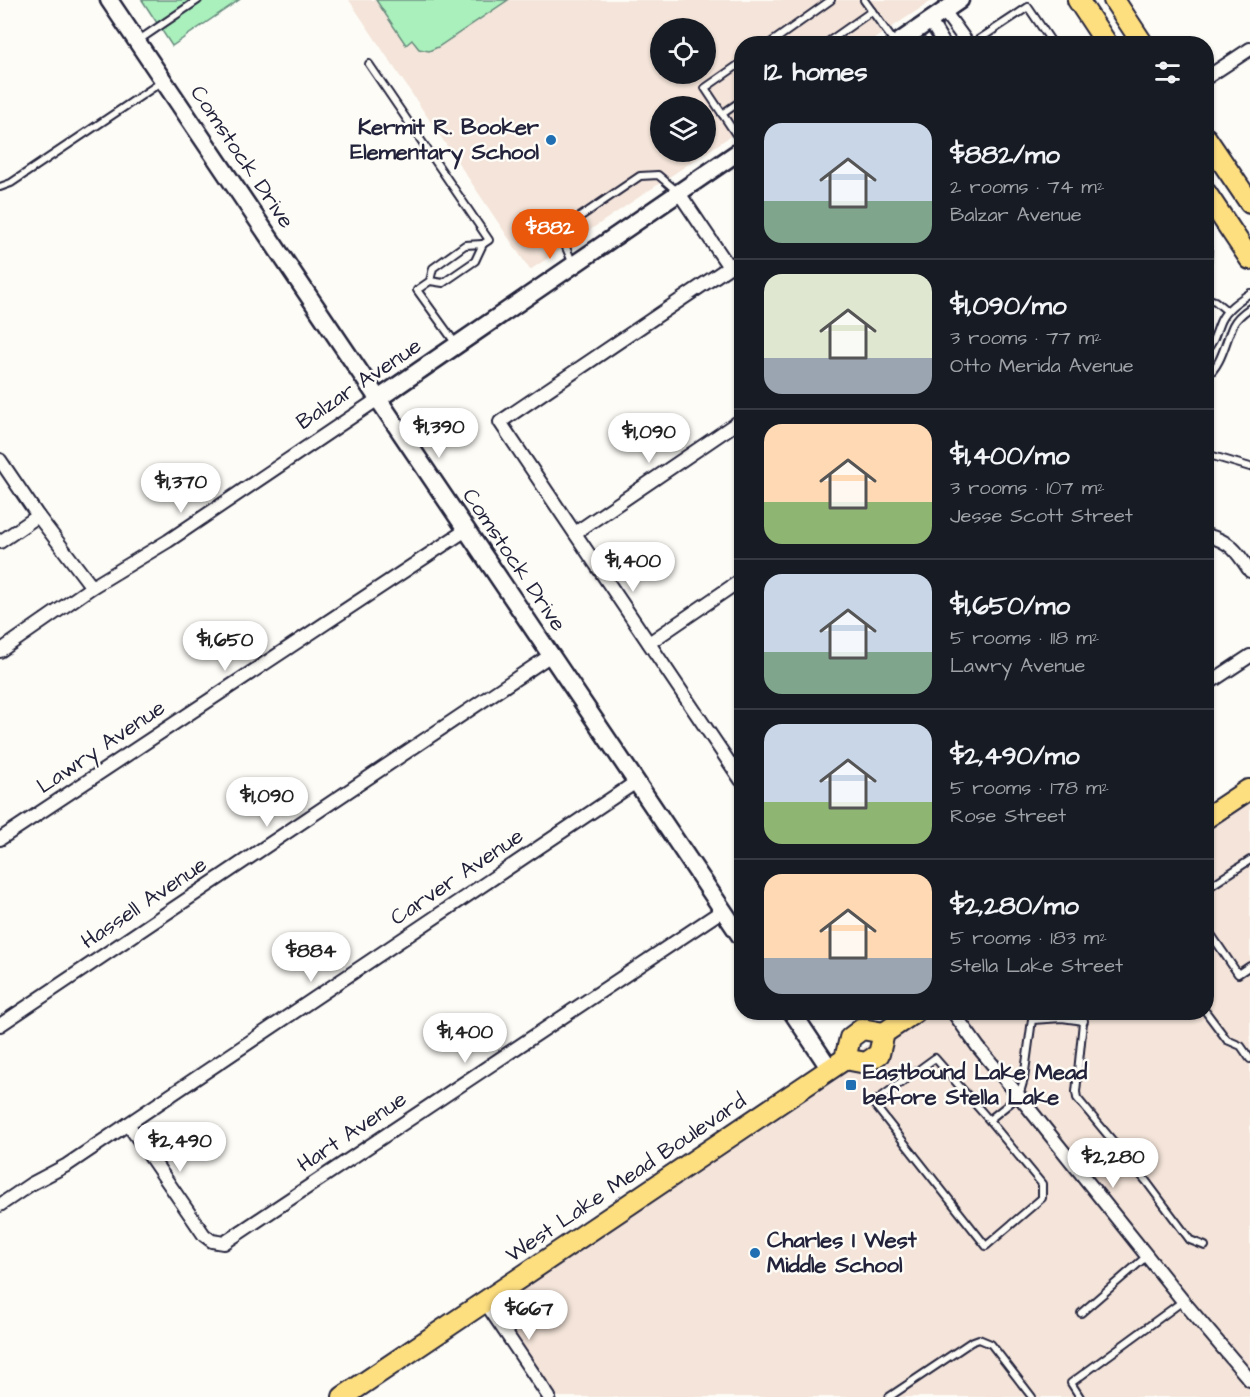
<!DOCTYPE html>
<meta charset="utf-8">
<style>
:root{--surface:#171b24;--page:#242831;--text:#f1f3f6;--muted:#9ea1a6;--line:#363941;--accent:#ea580c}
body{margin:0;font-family:"Architects Daughter",sans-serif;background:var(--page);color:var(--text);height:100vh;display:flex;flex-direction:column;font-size:22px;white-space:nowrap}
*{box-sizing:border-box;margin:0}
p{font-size:20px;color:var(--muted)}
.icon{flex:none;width:33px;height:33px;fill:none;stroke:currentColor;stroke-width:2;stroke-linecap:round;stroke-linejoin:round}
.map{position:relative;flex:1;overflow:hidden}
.details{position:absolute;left:734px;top:36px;width:480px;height:984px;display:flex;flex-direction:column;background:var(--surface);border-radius:24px;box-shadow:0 2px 4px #0004}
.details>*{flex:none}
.buttons{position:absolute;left:650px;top:18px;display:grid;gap:12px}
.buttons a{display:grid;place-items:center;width:66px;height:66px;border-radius:50%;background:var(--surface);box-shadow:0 2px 4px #0004;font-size:30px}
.price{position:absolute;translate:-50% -51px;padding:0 14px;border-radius:21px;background:#fff;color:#222;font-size:20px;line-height:39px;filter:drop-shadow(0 2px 3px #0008)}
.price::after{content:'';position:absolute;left:50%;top:36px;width:18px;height:14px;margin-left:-9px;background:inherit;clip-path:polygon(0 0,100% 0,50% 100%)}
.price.active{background:var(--accent);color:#fff}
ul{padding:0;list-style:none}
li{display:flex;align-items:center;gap:18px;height:150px;padding:0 30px}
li+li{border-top:2px solid var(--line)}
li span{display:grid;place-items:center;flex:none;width:168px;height:120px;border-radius:18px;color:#555}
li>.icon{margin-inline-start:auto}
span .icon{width:72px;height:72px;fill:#fffc;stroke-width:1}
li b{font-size:26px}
h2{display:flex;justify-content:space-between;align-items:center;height:72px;padding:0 30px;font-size:26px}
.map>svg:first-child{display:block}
.built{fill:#f4e4d9;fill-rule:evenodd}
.green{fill:#aaf0bc;stroke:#66897c;stroke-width:1.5}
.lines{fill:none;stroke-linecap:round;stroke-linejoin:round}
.lane-casing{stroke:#22223b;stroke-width:10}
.street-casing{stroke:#22223b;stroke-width:16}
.secondary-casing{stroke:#22223b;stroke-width:21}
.primary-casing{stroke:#22223b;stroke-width:24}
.path{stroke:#22223b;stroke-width:2;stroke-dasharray:6 4.5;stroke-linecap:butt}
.lane{stroke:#fdfcf7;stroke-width:6}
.street{stroke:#fdfcf7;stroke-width:12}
.secondary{stroke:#fdfcf7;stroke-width:16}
.primary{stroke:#fedf80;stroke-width:20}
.poi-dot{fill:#1f6fb2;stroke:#fdfcf7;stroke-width:2}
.labels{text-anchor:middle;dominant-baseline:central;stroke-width:5;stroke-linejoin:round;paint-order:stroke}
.poi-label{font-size:22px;font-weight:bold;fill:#22223b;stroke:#fdfcf7;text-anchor:start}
.street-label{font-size:22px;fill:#22223b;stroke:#fdfcf7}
</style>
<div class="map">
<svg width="1250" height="1397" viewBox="0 0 1250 1397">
<rect width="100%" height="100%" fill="#fdfcf7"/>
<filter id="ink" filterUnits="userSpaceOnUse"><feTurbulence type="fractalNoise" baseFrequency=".0167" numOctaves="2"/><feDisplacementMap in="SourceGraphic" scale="12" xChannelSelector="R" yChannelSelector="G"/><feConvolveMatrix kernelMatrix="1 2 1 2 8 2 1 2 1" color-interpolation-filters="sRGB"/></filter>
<g filter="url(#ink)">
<g class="built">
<path d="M349,0H933L868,43L741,44V129L530,270ZM660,28H705V74H660ZM660,106H705V152H660Z"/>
<path d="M1250,789V1397H549L485,1302L915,1013L1206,1012V818Z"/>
</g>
<g class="green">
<path d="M142,0H239L172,46Z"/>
<path d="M376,0H508L438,47L429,51L419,49L412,40L406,45Z"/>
</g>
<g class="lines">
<g class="lane-casing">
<g id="lane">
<path d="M864,0L895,43"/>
<path d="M139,40L198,0"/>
<path d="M769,44L831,0"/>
<path d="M825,44L872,11"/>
<path d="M972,44L1028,7L1053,44"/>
<path d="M741,63L705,88L741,142"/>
<path d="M369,64L489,240L483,244"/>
<path d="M722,114L741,101"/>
<path d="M0,187L11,183L163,81"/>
<path d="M1206,246L1208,249L1206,278"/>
<path d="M573,264L562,238L565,227L640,176L658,175L678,192"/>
<path d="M430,281L443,283L475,261L483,244L465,245L433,268L430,281L417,290L456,344"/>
<path d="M1206,298L1215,301L1227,311"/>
<path d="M1206,350C1215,342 1216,330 1221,320C1227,308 1240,300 1250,293"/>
<path d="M1206,377C1222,365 1225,342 1233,325C1236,319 1244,312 1250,308"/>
<path d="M1206,454L1250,467"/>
<path d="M1206,889L1250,860"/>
<path d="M1206,927L1238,974L1250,966"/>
<path d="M1084,1012L1076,1092L1077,1098L1146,1181L1190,1240L1205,1246"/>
<path d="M1206,1012L1227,1040L1241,1046L1250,1059"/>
<path d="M1032,1020L1062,1018L1084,1021"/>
<path d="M989,1120L1042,1184V1198L986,1246L873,1103L935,1058L989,1120L1019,1096L1024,1079L1033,1012"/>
<path d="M1081,1313L1147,1256"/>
<path d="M889,1397L971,1342L979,1339L991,1344L1032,1397"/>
<path d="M1080,1397L1071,1383L1183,1301"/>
</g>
</g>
<g class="street-casing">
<g id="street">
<path d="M944,11L968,44"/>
<path d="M930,21L944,44"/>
<path d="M1206,78L1250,49"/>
<path d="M679,193L729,267"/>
<path d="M741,259L500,422L741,780"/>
<path d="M0,460L38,516L92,587"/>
<path d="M575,533L741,420"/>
<path d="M1206,535C1231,542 1236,550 1250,571"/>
<path d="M0,542L38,516"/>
<path d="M649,643L741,580"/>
<path d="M0,651L92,587L168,541L378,399"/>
<path d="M1206,685L1250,656"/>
<path d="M0,839L466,530"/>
<path d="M953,1012L978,1047L1019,1096L1183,1301L1250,1380"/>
<path d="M0,1025L551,655"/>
<path d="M128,1124L204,1235L212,1241L224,1243L723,910"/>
<path d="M0,1205L31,1184L67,1165L636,782"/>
<path d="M485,1302L549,1397"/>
</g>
</g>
<g class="secondary-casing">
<g id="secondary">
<path d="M109,0L741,937"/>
<path d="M896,44L960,0"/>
<path d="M378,399L741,150"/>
<path d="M792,1012L830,1069"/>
</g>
</g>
<g class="primary-casing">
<g id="primary">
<path d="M1078,0L1107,44"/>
<path d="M1114,0L1143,44"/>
<path d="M1206,138L1250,203"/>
<path d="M1206,193L1250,259"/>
<path d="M1206,818L1248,790H1250"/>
<path d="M845,1059L866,1063L879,1054L884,1033L915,1012"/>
<path d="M343,1397L845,1059L850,1038L862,1029L884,1033"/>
</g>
</g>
<path class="path" d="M1026,40L1028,44"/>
<use href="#lane" class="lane"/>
<use href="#street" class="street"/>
<use href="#secondary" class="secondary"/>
<use href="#primary" class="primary"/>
</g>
</g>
<g class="poi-dot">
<circle cx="551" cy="140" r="6"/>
<rect x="845" y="1079" width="12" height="12" rx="3"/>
<circle cx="755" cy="1253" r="6"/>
</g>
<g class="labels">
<g class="poi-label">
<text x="539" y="127" text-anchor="end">Kermit R. Booker<tspan x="539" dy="25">Elementary School</tspan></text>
<text x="863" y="1072">Eastbound Lake Mead<tspan x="863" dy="25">before Stella Lake</tspan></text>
<text x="767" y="1240">Charles I West<tspan x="767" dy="25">Middle School</tspan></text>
</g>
<g class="street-label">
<text transform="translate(242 157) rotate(56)">Comstock Drive</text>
<text transform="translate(359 384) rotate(-34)">Balzar Avenue</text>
<text transform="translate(514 560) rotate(56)">Comstock Drive</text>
<text transform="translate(101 747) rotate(-34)">Lawry Avenue</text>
<text transform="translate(457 877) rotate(-34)">Carver Avenue</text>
<text transform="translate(144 903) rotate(-34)">Hassell Avenue</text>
<text transform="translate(352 1132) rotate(-34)">Hart Avenue</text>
<text transform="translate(626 1178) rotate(-34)">West Lake Mead Boulevard</text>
</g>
</g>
</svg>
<div class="buttons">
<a><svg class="icon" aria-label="locate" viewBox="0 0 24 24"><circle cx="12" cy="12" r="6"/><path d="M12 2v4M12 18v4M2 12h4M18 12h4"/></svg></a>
<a><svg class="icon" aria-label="layers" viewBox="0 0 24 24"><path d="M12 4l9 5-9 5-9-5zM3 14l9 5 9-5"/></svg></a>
</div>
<b class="price active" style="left:550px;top:260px">$882</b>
<b class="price" style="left:439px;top:459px">$1,390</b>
<b class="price" style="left:649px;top:464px">$1,090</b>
<b class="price" style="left:181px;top:514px">$1,370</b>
<b class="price" style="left:633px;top:593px">$1,400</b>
<b class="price" style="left:225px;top:672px">$1,650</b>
<b class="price" style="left:267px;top:828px">$1,090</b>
<b class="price" style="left:311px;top:983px">$884</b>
<b class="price" style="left:465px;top:1064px">$1,400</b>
<b class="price" style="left:180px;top:1173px">$2,490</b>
<b class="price" style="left:1113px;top:1189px">$2,280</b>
<b class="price" style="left:529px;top:1341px">$667</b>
<section class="details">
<h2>12 homes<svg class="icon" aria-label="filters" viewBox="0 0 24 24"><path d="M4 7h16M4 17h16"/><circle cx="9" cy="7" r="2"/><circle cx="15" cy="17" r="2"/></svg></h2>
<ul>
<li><span style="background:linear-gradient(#c9d6e8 65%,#7fa58c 0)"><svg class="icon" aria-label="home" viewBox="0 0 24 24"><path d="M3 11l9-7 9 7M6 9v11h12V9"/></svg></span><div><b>$882/mo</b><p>2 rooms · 74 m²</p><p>Balzar Avenue</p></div></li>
<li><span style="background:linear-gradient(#dfe7d0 70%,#9aa5b1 0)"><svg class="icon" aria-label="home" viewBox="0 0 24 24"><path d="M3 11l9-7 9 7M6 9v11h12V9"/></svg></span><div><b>$1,090/mo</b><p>3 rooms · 77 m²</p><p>Otto Merida Avenue</p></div></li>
<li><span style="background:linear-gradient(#ffd9b3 65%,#8fb573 0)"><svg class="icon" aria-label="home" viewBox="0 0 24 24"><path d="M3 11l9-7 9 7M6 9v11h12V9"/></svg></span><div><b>$1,400/mo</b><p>3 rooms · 107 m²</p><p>Jesse Scott Street</p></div></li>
<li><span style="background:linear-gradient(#c9d6e8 65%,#7fa58c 0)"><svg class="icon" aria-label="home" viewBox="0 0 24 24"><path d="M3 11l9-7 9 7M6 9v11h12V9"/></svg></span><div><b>$1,650/mo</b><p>5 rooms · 118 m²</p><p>Lawry Avenue</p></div></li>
<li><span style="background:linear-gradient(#c9d6e8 65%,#8fb573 0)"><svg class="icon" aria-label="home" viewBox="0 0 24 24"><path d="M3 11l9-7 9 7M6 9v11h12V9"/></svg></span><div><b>$2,490/mo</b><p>5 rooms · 178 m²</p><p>Rose Street</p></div></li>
<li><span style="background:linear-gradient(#ffd9b3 70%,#9aa5b1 0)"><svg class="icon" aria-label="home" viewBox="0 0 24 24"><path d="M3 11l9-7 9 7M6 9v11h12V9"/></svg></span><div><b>$2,280/mo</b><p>5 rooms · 183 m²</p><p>Stella Lake Street</p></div></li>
</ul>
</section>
</div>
